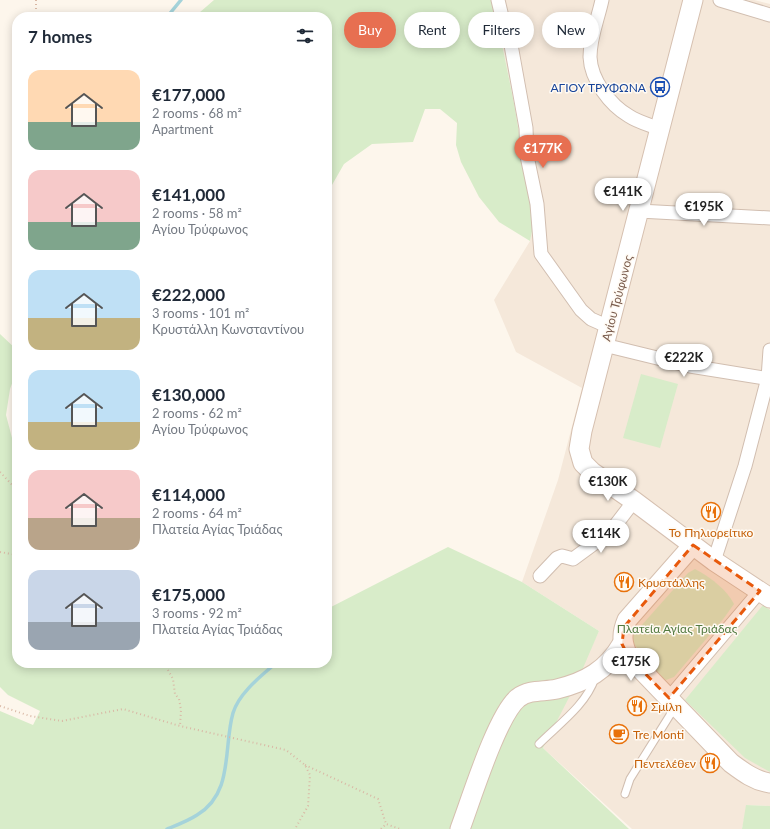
<!DOCTYPE html>
<meta charset="utf-8">
<style>
:root{--surface:#fff;--page:#f6f6f7;--text:#1f2937;--muted:#747a83;--accent:#e76f51}
body{margin:0;font-family:Lato,sans-serif;background:var(--page);color:var(--text);height:100vh;display:flex;flex-direction:column;font-size:15px;white-space:nowrap}
*{box-sizing:border-box;margin:0}
p{font-size:13px;color:var(--muted)}
.icon{flex:none;width:22px;height:22px;fill:none;stroke:currentColor;stroke-width:2;stroke-linecap:round;stroke-linejoin:round}
.map{position:relative;flex:1;overflow:hidden}
.sheet{position:absolute;left:12px;top:12px;width:320px;height:656px;display:flex;flex-direction:column;background:var(--surface);border-radius:16px;box-shadow:0 2px 10px #0003}
.sheet>*{flex:none}
.guide{position:absolute;left:344px;top:12px;width:366px;height:36px;display:flex;gap:8px}
.price{position:absolute;translate:-50% -34px;padding:0 9px;border-radius:14px;background:#fff;color:#222;font-size:13px;line-height:26px;filter:drop-shadow(0 1px 2px #0008)}
.price::after{content:'';position:absolute;left:50%;top:24px;width:12px;height:9px;margin-left:-6px;background:inherit;clip-path:polygon(0 0,100% 0,50% 100%)}
.price.active{background:var(--accent);color:#fff}
ul{padding:0;list-style:none}
li{display:flex;align-items:center;gap:12px;height:100px;padding:0 16px}
li span{display:grid;place-items:center;flex:none;width:112px;height:80px;border-radius:12px;color:#555}
li>.icon{margin-inline-start:auto}
span .icon{width:48px;height:48px;fill:#fffc;stroke-width:1}
li b{font-size:17px}
h2{display:flex;justify-content:space-between;align-items:center;height:48px;padding:0 16px;font-size:17px}
.chip{padding:0 14px;border-radius:18px;background:var(--surface);box-shadow:0 2px 10px #0003;font-size:14px;line-height:36px}
.chip.active{background:var(--accent);color:#fff}
.map>svg:first-child{display:block}
.residential{fill:#f5e8da}
.green{fill:#d8ecc9}
.lines{fill:none;stroke-linecap:round;stroke-linejoin:round}
.stream{stroke:#a5d3da;stroke-width:3.5}
.lane-casing{stroke:#d1beb0;stroke-width:9}
.street-casing{stroke:#d1beb0;stroke-width:15}
.secondary-casing{stroke:#d6c0b0;stroke-width:21}
.path{stroke:#d9b8a5;stroke-width:2;stroke-dasharray:1 3;stroke-linecap:butt}
.lane{stroke:#fff;stroke-width:7}
.street{stroke:#fff;stroke-width:13}
.secondary{stroke:#fff;stroke-width:19}
.marked{fill:#e8590c;fill-opacity:0.2;stroke:#e8590c;stroke-width:3;stroke-dasharray:8 5;stroke-linejoin:round}
.labels{text-anchor:middle;dominant-baseline:central;stroke-width:3;stroke-linejoin:round;paint-order:stroke}
.transit-label{font-size:12px;fill:#164399;stroke:#fffaf3;text-anchor:end}
.street-label{font-size:12px;fill:#7a5c4d;stroke:#fffaf3}
.food-label{font-size:12px;fill:#c56008;stroke:#fffaf3;text-anchor:start}
.park-label{font-size:12px;fill:#537a41;stroke:#fffaf3}
</style>
<div class="map">
<svg width="770" height="829" viewBox="0 0 770 829">
<rect width="100%" height="100%" fill="#fdf6ec"/>
<path class="residential" d="M493,0H754L770,4V806L747,805L742,829H632L543,748L599,631L522,582L558,480L582,388L516,352L494,300L530,241L534,222L514,103Z"/>
<g class="green">
<path d="M214,0H493L514,103L534,222L530,241L499,222L479,197L461,162L456,145L457,123L440,109H425L413,142L372,144L344,164L332,185L327,182V17H199V13Z"/>
<path d="M0,334L17,350V370L10,389L6,415L17,457V663H327V605L331,607L448,547L522,582L599,631L577,682L543,748L629,829H0V711L33,725L40,711L8,695L0,687Z"/>
<path d="M641,374L678,384L660,448L623,438Z"/>
<path d="M695,569C709,576 727,590 734,604L724,618L674,677L666,680L659,675L633,643V635L688,573Z"/>
<path d="M763,605L770,610V772L745,758L685,700Z"/>
<path d="M746,805L770,806V829H742Z"/>
</g>
<g class="lines">
<g class="stream">
<path d="M167,17L181,0"/>
<path d="M167,829C177,825 188,821 197,815C234,793 223,748 233,713C239,693 261,676 276,663"/>
</g>
<g class="lane-casing">
<g id="lane">
<path d="M539,744C559,724 586,705 595,678"/>
<path d="M625,794L630,779L670,715L672,705"/>
</g>
</g>
<g class="street-casing">
<g id="street">
<path d="M498,0L503,21L511,45L526,128L527,156L537,204L541,254L581,310L591,319L609,327"/>
<path d="M602,0C598,19 590,37 590,57C591,80 610,105 629,116C638,122 650,125 660,129"/>
<path d="M720,0L770,15"/>
<path d="M639,211L770,218"/>
<path d="M604,345L690,366L770,379"/>
<path d="M714,561L745,466L768,378L770,350"/>
<path d="M540,576L557,558L562,556L573,559L611,531L634,501"/>
<path d="M669,698L760,591"/>
</g>
</g>
<g class="secondary-casing">
<g id="secondary">
<path d="M693,0L582,431L579,449L583,463L592,472L634,501L714,561L770,598"/>
<path d="M693,545L627,620C621,634 622,643 628,656L731,763C743,772 755,781 770,783"/>
<path d="M460,829C471,800 497,715 518,698C530,689 544,692 557,689C586,682 607,670 622,644"/>
</g>
</g>
<g class="path">
<path d="M36,17V0"/>
<path d="M0,472L17,490"/>
<path d="M0,552L17,555"/>
<path d="M164,663L173,679L175,694L179,699L181,710L180,726"/>
<path d="M0,706L30,716L62,721L123,709L180,726L286,750L305,765L310,775L308,806L295,829"/>
<path d="M305,765L378,799L386,824"/>
<path d="M381,829L386,824L400,829"/>
</g>
<use href="#lane" class="lane"/>
<use href="#street" class="street"/>
<use href="#secondary" class="secondary"/>
</g>
<path class="marked" d="M693,545L760,591L669,698L628,656L622,644L624,627Z"/>
<defs>
<g id="bus-ring" transform="scale(1)"><circle r="9.5" fill="#fffaf3" stroke="#1a4fb4" stroke-width="1.5"/><path d="M-5-6H5V4H4V6H2V4H-2V6H-4V4H-5ZM-3.5-4V0h7V-4ZM-3.5 1.2v1.5H-2V1.2ZM2 1.2v1.5H3.5V1.2Z" fill="#1a4fb4"/></g>
<g id="restaurant-ring" transform="scale(1)"><circle r="9.5" fill="#fffaf3" stroke="#e8710a" stroke-width="1.5"/><path d="M-5-6h1v4h1v-4h1v4h1v-4h1v5L-1.5 .5V6h-2V.5L-5-1ZM5-6V6H3V1.5H1.5Q1.5-4 5-6Z" fill="#e8710a"/></g>
<g id="cafe-ring" transform="scale(1)"><circle r="9.5" fill="#fffaf3" stroke="#e8710a" stroke-width="1.5"/><path d="M-5.5-4.5H6V0H3Q3 3.5 0 3.5H-2.5Q-5.5 3.5-5.5 0ZM3-3.2v2h1.7v-2ZM-6 4.5H4V6H-6Z" fill="#e8710a"/></g>
</defs>
<g fill-rule="evenodd">
<use href="#bus-ring" x="660" y="87"/>
<use href="#restaurant-ring" x="711" y="512"/>
<use href="#restaurant-ring" x="624" y="582"/>
<use href="#restaurant-ring" x="637" y="706"/>
<use href="#cafe-ring" x="619" y="734"/>
<use href="#restaurant-ring" x="710" y="763"/>
</g>
<g class="labels">
<g class="transit-label">
<text x="646" y="87">ΑΓΙΟΥ ΤΡΥΦΩΝΑ</text>
</g>
<g class="street-label">
<text transform="translate(617 298) rotate(-75)">Αγίου Τρύφωνος</text>
</g>
<g class="food-label">
<text x="711" y="532" text-anchor="middle">Το Πηλιορείτικο</text>
<text x="638" y="582">Κρυστάλλης</text>
<text x="651" y="706">Σμίλη</text>
<text x="633" y="734">Tre Monti</text>
<text x="696" y="763" text-anchor="end">Πεντελέθεν</text>
</g>
<g class="park-label">
<text x="677" y="628">Πλατεία Αγίας Τριάδας</text>
</g>
</g>
</svg>
<b class="price active" style="left:543px;top:169px">€177K</b>
<b class="price" style="left:623px;top:212px">€141K</b>
<b class="price" style="left:704px;top:227px">€195K</b>
<b class="price" style="left:684px;top:378px">€222K</b>
<b class="price" style="left:608px;top:502px">€130K</b>
<b class="price" style="left:601px;top:554px">€114K</b>
<b class="price" style="left:631px;top:682px">€175K</b>
<div class="guide">
<a class="chip active">Buy</a>
<a class="chip">Rent</a>
<a class="chip">Filters</a>
<a class="chip">New</a>
</div>
<section class="sheet">
<h2>7 homes<svg class="icon" aria-label="filters" viewBox="0 0 24 24"><path d="M4 7h16M4 17h16"/><circle cx="9" cy="7" r="2"/><circle cx="15" cy="17" r="2"/></svg></h2>
<ul>
<li><span style="background:linear-gradient(#ffd9b3 65%,#7fa58c 0)"><svg class="icon" aria-label="home" viewBox="0 0 24 24"><path d="M3 11l9-7 9 7M6 9v11h12V9"/></svg></span><div><b>€177,000</b><p>2 rooms · 68 m²</p><p>Apartment</p></div></li>
<li><span style="background:linear-gradient(#f6c9c9 65%,#7fa58c 0)"><svg class="icon" aria-label="home" viewBox="0 0 24 24"><path d="M3 11l9-7 9 7M6 9v11h12V9"/></svg></span><div><b>€141,000</b><p>2 rooms · 58 m²</p><p>Αγίου Τρύφωνος</p></div></li>
<li><span style="background:linear-gradient(#bfe0f5 60%,#c2b280 0)"><svg class="icon" aria-label="home" viewBox="0 0 24 24"><path d="M3 11l9-7 9 7M6 9v11h12V9"/></svg></span><div><b>€222,000</b><p>3 rooms · 101 m²</p><p>Κρυστάλλη Κωνσταντίνου</p></div></li>
<li><span style="background:linear-gradient(#bfe0f5 65%,#c2b280 0)"><svg class="icon" aria-label="home" viewBox="0 0 24 24"><path d="M3 11l9-7 9 7M6 9v11h12V9"/></svg></span><div><b>€130,000</b><p>2 rooms · 62 m²</p><p>Αγίου Τρύφωνος</p></div></li>
<li><span style="background:linear-gradient(#f6c9c9 60%,#b9a48a 0)"><svg class="icon" aria-label="home" viewBox="0 0 24 24"><path d="M3 11l9-7 9 7M6 9v11h12V9"/></svg></span><div><b>€114,000</b><p>2 rooms · 64 m²</p><p>Πλατεία Αγίας Τριάδας</p></div></li>
<li><span style="background:linear-gradient(#c9d6e8 65%,#9aa5b1 0)"><svg class="icon" aria-label="home" viewBox="0 0 24 24"><path d="M3 11l9-7 9 7M6 9v11h12V9"/></svg></span><div><b>€175,000</b><p>3 rooms · 92 m²</p><p>Πλατεία Αγίας Τριάδας</p></div></li>
</ul>
</section>
</div>
